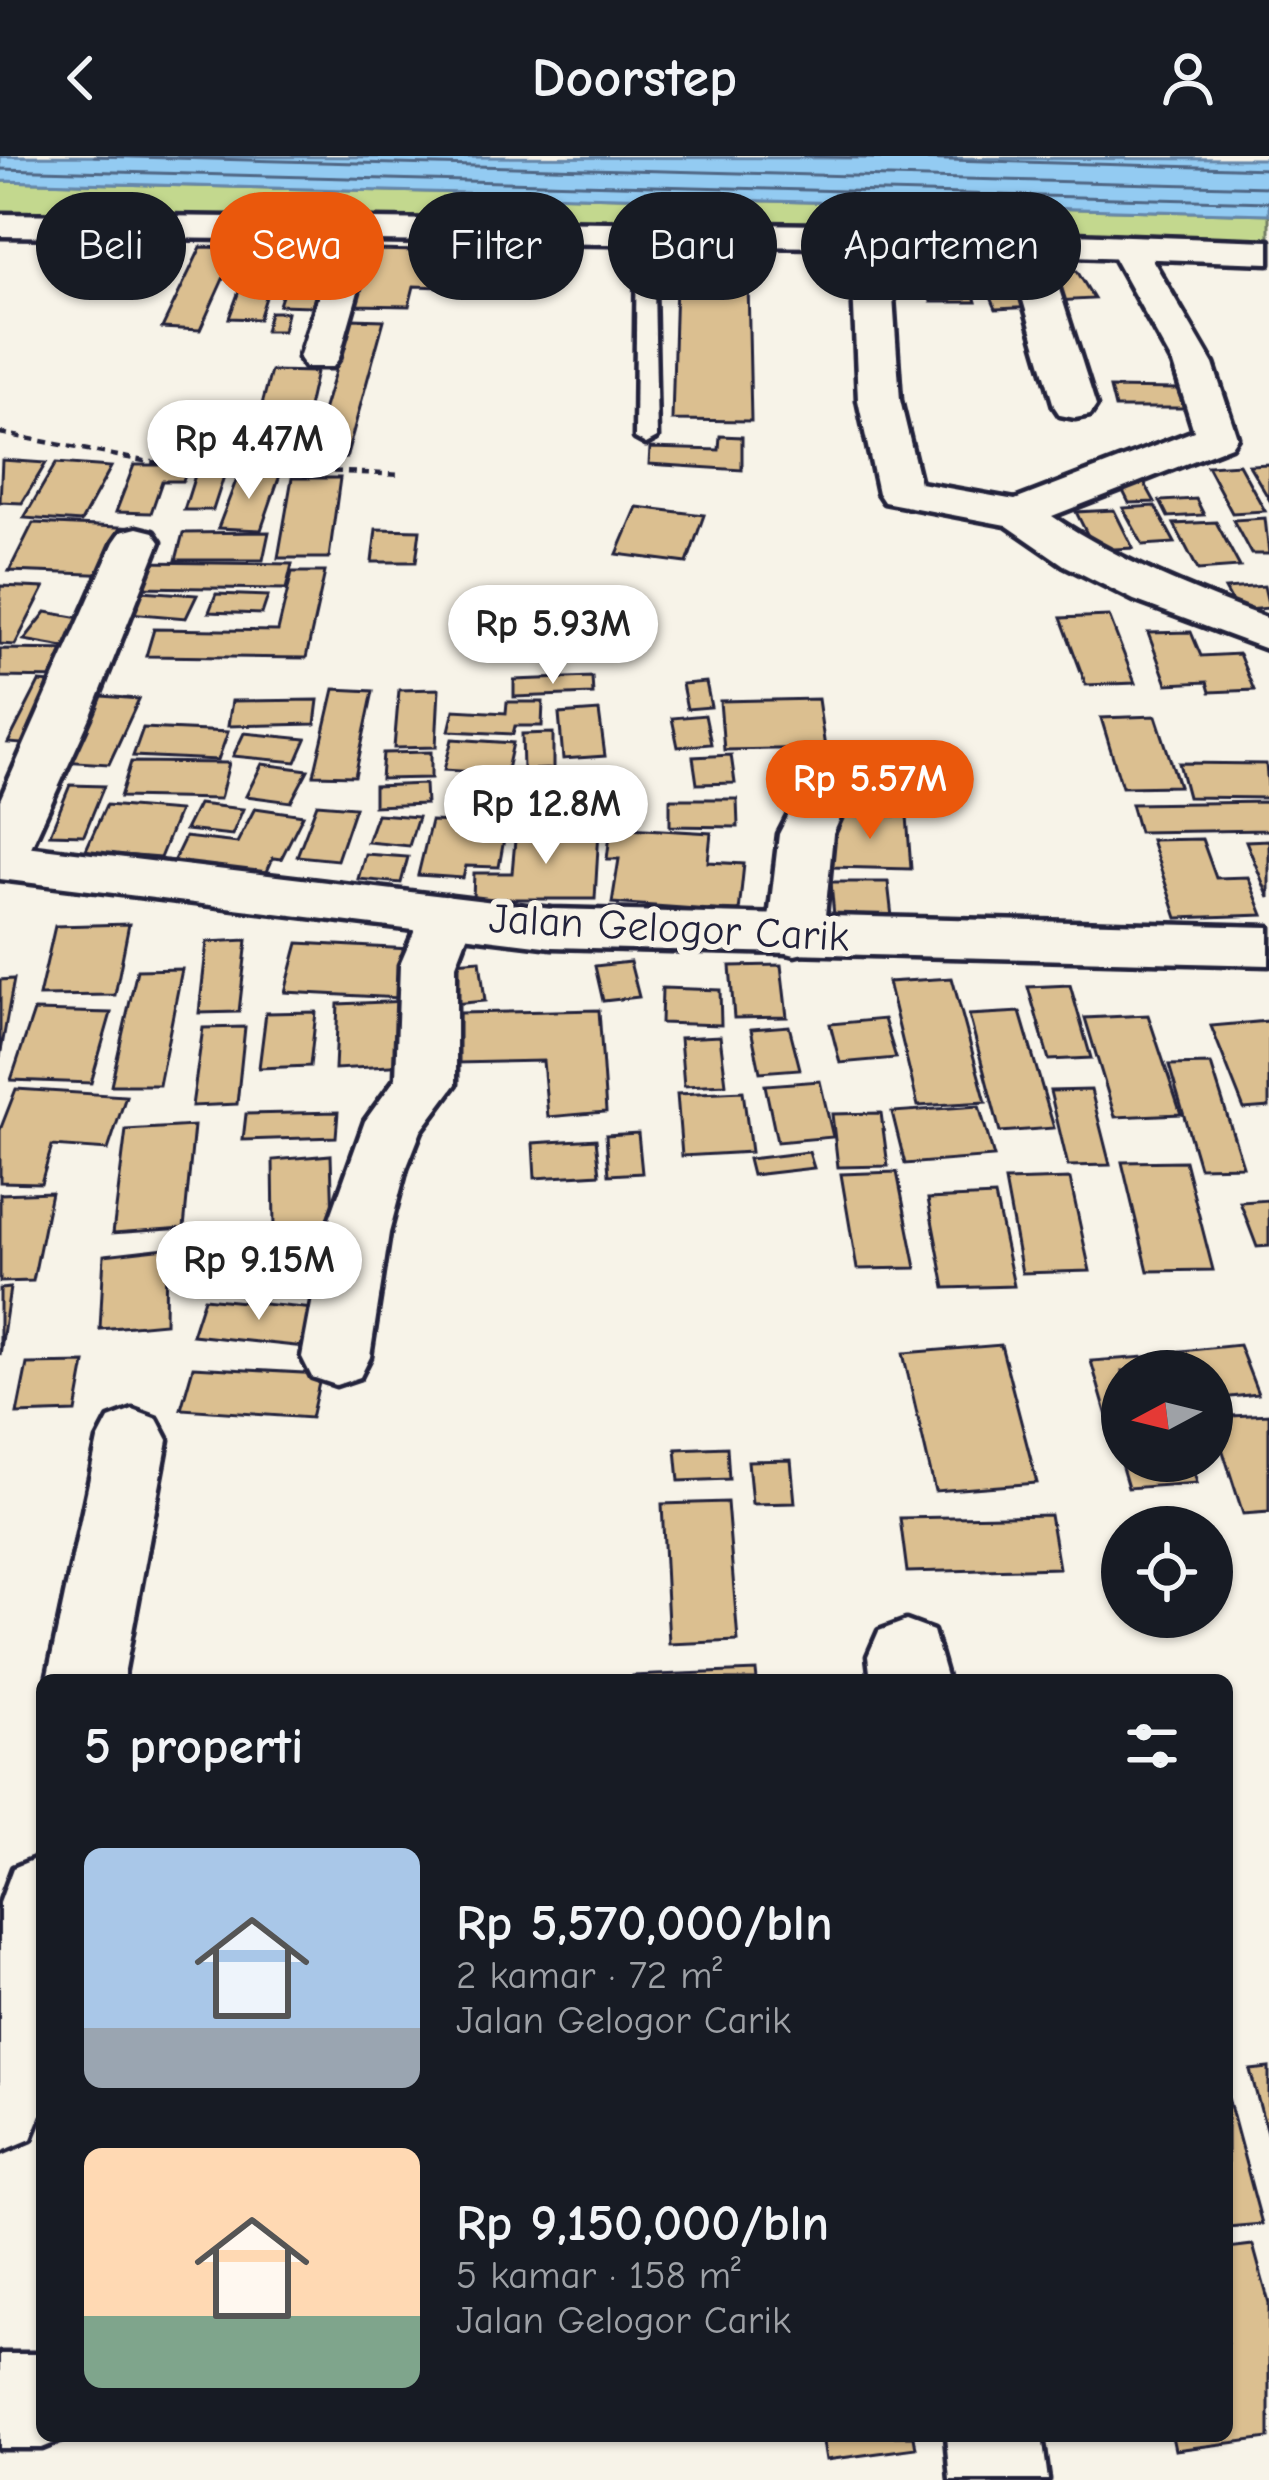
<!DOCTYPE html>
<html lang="id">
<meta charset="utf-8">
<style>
:root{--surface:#171b24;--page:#20242c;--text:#f1f3f6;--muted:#9ea1a6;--accent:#ea580c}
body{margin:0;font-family:"Comic Neue",sans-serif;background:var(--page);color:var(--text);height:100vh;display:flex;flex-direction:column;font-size:45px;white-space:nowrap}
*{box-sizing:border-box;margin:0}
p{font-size:39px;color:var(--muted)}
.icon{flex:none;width:66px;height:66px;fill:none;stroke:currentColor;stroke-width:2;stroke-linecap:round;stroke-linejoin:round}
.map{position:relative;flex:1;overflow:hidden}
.drawer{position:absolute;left:36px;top:1518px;width:1197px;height:768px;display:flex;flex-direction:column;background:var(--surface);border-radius:18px;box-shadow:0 3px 9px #0004}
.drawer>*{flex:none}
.hud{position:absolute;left:36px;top:36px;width:1197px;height:108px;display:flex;gap:24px}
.needle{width:78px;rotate:263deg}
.tools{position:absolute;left:1101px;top:1194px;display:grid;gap:24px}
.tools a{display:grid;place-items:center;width:132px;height:132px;border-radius:50%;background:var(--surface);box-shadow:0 3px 9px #0004;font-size:60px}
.price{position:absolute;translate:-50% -102px;padding:0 27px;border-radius:42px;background:#fff;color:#222;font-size:39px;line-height:78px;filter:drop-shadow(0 3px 6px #0008)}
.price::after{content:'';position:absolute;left:50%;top:72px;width:36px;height:27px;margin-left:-18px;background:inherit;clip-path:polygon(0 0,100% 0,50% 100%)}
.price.current{background:var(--accent);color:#fff}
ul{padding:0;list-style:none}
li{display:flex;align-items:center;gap:36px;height:300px;padding:0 48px}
li span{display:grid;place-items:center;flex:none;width:336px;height:240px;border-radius:18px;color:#555}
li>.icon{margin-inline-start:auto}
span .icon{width:144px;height:144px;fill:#fffc;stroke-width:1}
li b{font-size:51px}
h2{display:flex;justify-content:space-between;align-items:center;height:144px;padding:0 48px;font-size:51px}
.chip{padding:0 42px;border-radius:54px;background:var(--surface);box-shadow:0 3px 9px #0004;font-size:42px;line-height:108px}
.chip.current{background:var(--accent);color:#fff}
header{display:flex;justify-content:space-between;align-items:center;height:156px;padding:0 48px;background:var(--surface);font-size:54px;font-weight:600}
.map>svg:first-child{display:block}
.green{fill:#c3d88e;stroke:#727d64;stroke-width:3}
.water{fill:#93cbf2;stroke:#6687a9;stroke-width:3}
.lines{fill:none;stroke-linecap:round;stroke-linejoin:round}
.shore{stroke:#4f6684;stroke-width:3}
.building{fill:#dbbf90;stroke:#22223b;stroke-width:3}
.service-casing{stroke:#22223b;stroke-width:9}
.minor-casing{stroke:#22223b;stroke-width:9}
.tertiary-casing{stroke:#22223b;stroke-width:9}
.path{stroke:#22223b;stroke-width:4.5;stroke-dasharray:8 6;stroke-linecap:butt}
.service{fill:#f7f3e8;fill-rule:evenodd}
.minor{fill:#f7f3e8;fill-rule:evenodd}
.tertiary{fill:#f7f3e8;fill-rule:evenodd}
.labels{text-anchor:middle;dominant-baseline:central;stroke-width:12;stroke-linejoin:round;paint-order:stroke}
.street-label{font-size:42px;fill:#22223b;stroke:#f7f3e8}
</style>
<header><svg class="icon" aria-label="back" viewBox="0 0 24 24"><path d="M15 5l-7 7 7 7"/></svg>Doorstep<svg class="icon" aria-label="person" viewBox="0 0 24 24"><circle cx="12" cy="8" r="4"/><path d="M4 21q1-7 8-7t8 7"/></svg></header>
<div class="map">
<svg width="1269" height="2324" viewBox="0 0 1269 2324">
<rect width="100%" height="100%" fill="#f7f3e8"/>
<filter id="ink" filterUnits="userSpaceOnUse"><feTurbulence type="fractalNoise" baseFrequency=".00833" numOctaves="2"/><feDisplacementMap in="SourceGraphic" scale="24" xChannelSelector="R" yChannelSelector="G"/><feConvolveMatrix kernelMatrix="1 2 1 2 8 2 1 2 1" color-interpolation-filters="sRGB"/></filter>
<g filter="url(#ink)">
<path class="green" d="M0,25L1269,58V84L0,58Z"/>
<path class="water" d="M0,0L1269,3V58L0,25Z"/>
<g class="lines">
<g class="shore">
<path d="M94,0L1269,31"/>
<path d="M804,0L1269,13"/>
<path d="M0,13L1269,46"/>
</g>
</g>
<g class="building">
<path d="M201,91L237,92L200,174L162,172Z"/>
<path d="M370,94L423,95L420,104L450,105L443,131L414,130L409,150L355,149Z"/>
<path d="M259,95L281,96L266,132L245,131Z"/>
<path d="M293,106L325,107L312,150L279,149Z"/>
<path d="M1017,111L1035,151L996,153L979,113Z"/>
<path d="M923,115H967L976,146H931Z"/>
<path d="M1077,115L1094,143L1054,145L1037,117Z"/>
<path d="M676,126L748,127L751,265L672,264Z"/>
<path d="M239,135H268L259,163L229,162Z"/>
<path d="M270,156H287L283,175H265Z"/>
<path d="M351,163L384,164L346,302L309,301Z"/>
<path d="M271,215L316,216L307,256H260Z"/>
<path d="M1110,232L1177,233L1184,252H1115Z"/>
<path d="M218,253L248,254L237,284L206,283Z"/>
<path d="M258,262L301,265L282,306L238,303Z"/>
<path d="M720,280L742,281V314L649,308L650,292L719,294Z"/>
<path d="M2,304L46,307L22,347L0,346Z"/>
<path d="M56,307L111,311L81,366L24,362Z"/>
<path d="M1239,308L1265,355L1232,357L1207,310Z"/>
<path d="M1268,308L1269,310V343L1249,309Z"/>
<path d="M134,309H167L188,311L183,325H162L151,357L116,356Z"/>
<path d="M196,316L225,317L213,354H184Z"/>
<path d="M239,317L280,319L261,374L218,372Z"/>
<path d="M292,322H340L329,402H278Z"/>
<path d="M1143,324L1155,346L1129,347L1118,325Z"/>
<path d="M1196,343L1204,359L1168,361L1160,345Z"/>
<path d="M1155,350L1175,387L1143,389L1123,352Z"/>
<path d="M637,351L704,359L687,407L617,398Z"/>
<path d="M1114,354L1133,392L1095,394L1076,356Z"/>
<path d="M1265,362L1269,398H1251L1233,364Z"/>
<path d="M1216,366L1240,411L1198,414L1174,368Z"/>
<path d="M33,367L138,372L118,419L9,415Z"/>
<path d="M376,373L420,374L416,406H372Z"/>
<path d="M269,376L263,404H176L183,377Z"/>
<path d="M141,406L292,408L286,433L133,431Z"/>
<path d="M292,416H325L306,502L146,500L154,473L278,475Z"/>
<path d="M0,430L44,432L15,489L0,488Z"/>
<path d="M1264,430L1269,452L1237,455L1225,433Z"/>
<path d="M128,434L197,439L186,462L117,456Z"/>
<path d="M216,438L268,440L262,458L209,456Z"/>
<path d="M46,456L86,463L64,491L24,484Z"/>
<path d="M1109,460L1135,527L1086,529L1061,462Z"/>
<path d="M1191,476L1201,500L1239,498L1254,534L1210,536L1207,526L1167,528L1148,477Z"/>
<path d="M0,493L74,494L64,522L0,521Z"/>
<path d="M592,521L593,538L514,541V524Z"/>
<path d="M39,526L66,528L36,589L8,587Z"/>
<path d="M706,526L711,551L687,553L682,528Z"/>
<path d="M334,533L373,535L355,620L314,619Z"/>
<path d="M439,533L436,591L394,592L399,534Z"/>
<path d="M90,539L139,543L109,608L59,605Z"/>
<path d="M818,543L825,592L724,594L720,545Z"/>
<path d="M318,544L315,568L228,570L232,545Z"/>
<path d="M507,546H543L542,570H515L513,578L449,575L454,554L506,557Z"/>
<path d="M599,555L605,600L563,603L559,558Z"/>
<path d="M705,559L711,588L678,591L672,562Z"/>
<path d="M1156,560L1179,630L1122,631L1101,562Z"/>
<path d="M143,572L228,576L218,604L133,600Z"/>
<path d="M244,577L306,583L296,606L233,600Z"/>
<path d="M553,577V613L523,614L522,578Z"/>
<path d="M452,583L513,587L506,618L444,614Z"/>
<path d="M431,596V622L381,623L383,597Z"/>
<path d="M731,599L735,627L697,628L693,601Z"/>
<path d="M131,606L229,607L220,643L120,641Z"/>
<path d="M1179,607L1266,608L1269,642L1188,641Z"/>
<path d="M262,608L308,614L291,646L246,640Z"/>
<path d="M425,628L426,648L374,650V630Z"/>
<path d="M70,629L104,630L84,679L50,678Z"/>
<path d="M481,635L563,639L559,671L476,667Z"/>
<path d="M670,643H737L738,671L670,670Z"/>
<path d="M1269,646V674L1139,676L1131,648Z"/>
<path d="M198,648L243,653L232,679L185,674Z"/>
<path d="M317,648L355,651L337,704L297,700Z"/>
<path d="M106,649L179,655L160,702L85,696Z"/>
<path d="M255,652L303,659L281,703L273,702L266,718L172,708L185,681L237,687Z"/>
<path d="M377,658L418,661L409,690L367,686Z"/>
<path d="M829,658L907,660L911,713L831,711Z"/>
<path d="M431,665L476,667L473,682L504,683L499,711L466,710L463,722L418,719Z"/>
<path d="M611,671L711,677L708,706L744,708L739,756L612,747L619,703H607Z"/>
<path d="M516,673L599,674L595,743H473L474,717H512Z"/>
<path d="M1202,683L1216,722L1248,721L1263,759L1177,762L1151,684Z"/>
<path d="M1269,684V742L1246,685Z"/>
<path d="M365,698L408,701L401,727L358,723Z"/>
<path d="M831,726H888L892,761L834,760Z"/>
<path d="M129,768L115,839L39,840L55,770Z"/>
<path d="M247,784L239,856L199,857L207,786Z"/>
<path d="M298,787L410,793L400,842L285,836Z"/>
<path d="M480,804L485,845L443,849L440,807Z"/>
<path d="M630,806L639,841L603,845L595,810Z"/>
<path d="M781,809L787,861L734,862L730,810Z"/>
<path d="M182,813L159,929H111L137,814Z"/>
<path d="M952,822L986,946L918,950L888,826Z"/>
<path d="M14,823L0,901V824Z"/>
<path d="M1070,829L1091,902L1049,904L1028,831Z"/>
<path d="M662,832L720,834L721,869L661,867Z"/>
<path d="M408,845V909L335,913L338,848Z"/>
<path d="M599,854L606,956L548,961L543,905L457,907L459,857Z"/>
<path d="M34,855L111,857L91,927L11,924Z"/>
<path d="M316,856L310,910L259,912L266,857Z"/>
<path d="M1020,856L1054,972L1000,976L969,859Z"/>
<path d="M1148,859L1181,958L1115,961L1085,862Z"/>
<path d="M884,863L896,902L840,907L830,868Z"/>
<path d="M1269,865V951L1244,953L1211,870Z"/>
<path d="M789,870L800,913L760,916L751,873Z"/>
<path d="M245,871L237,948L192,950L203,872Z"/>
<path d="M720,880L726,928L684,930L680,882Z"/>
<path d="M1211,908L1243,1010L1199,1011L1169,909Z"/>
<path d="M820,925L833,981L777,986L765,929Z"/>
<path d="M16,933L126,940L108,994L52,990L41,1027L0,1026V974Z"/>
<path d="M1091,934L1110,1009L1068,1010L1050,935Z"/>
<path d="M743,935L751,996L682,1000L677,938Z"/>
<path d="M979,950L994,1001L905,1008L892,956Z"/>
<path d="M338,956L336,981L243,984L246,958Z"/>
<path d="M881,957L888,1010L838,1011L832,958Z"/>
<path d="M194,970L184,1072L113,1077L126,974Z"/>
<path d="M638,977L642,1017L609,1019L606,979Z"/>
<path d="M596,983L600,1018L535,1022L533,987Z"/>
<path d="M809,996L814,1012L752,1019L748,1003Z"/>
<path d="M331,999L333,1067L274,1073L273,1004Z"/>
<path d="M1185,1005L1213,1114L1148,1115L1122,1006Z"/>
<path d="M897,1016L916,1112L857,1113L841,1018Z"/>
<path d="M1070,1023L1090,1115L1022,1117L1005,1025Z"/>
<path d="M51,1036L33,1125L0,1126V1038Z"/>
<path d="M995,1040L1014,1130L945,1132L928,1043Z"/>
<path d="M1269,1044V1090L1257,1091L1240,1046Z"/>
<path d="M199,1070L333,1085L319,1133L182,1118Z"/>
<path d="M166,1092L165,1167L100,1173L104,1099Z"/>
<path d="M10,1132L0,1199V1133Z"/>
<path d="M204,1142L325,1154L315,1192L192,1179Z"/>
<path d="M1001,1189L1037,1327L935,1335L903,1197Z"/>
<path d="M1239,1189L1258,1238L1212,1243V1215H1188L1181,1195Z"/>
<path d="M1158,1200L1163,1215H1122V1305H1191L1197,1327L1128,1332L1091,1205Z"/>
<path d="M85,1207L76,1256L17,1258L27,1208Z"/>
<path d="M193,1211L321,1218L311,1262L181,1253Z"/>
<path d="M1269,1258V1356L1243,1358L1212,1261Z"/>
<path d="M727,1291L729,1323L679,1325L676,1293Z"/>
<path d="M791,1304L795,1347L752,1348L748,1305Z"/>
<path d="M727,1346L738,1485L669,1488L662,1348Z"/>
<path d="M1050,1359L1059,1412L907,1416L900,1362Z"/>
<path d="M756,1515L757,1524H633V1520Z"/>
<path d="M1269,1912V1984L1250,1914Z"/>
<path d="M1227,1938L1262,2068L1227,2071Z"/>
<path d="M1253,2089L1269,2147V2282L1175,2294L1172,2280H1227V2092Z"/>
<path d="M822,2280H914L916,2292L826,2304Z"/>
</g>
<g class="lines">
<g class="service-casing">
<path id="service" d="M637,75L653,79L657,282L646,288L635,282Z"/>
</g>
<g class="minor-casing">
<g id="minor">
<path d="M357,65L370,68L375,76L339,202L333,211H305L299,202L339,76L344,68Z"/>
<path d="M870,71L883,74L889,82L900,244L920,327L1015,344L1194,275L1173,208L1107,89L1113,81H1139L1213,208L1237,281L1231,290L1052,360C1120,406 1193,434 1269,463V494L1134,444L1064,409L1006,369L884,346L878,337L858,244L851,82L857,74Z"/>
<path d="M1025,75L1038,78L1044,86L1096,250L1090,259L1075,262L1060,259L1054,250L1006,86L1012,78Z"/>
<path d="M137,372L153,376L160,386L92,557L27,700L19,713L0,718V644L114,386L121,376Z"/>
<path d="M832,606L850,610L858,622L833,678L823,780L815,794L795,799L775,794L767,780L779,678L814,610Z"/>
<path d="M447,740L467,746L475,759L456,809V928L421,975L406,1013L389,1077L370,1201L360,1221L336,1229L312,1221L302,1201L325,1077L365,965L396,922L400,809L427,746Z"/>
<path d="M133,1254L157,1263L168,1284L123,1524H47L98,1284L109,1263Z"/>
<path d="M906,1465L933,1475L947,1524H871L868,1500L879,1475Z"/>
<path d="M42,1700V1956L31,1983L0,1996V1747L13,1712Z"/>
<path d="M0,2198H42V2280H72L42,2292H0Z"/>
<path d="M946,2280H1042L1048,2324H950Z"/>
</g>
</g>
<g class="tertiary-casing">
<g id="tertiary">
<path d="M0,58L825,69L1269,85V107L825,91L0,80Z"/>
<path d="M0,687L552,753L1269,771V809L552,791L0,723Z"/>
</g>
</g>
<path class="path" d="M0,277L149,306L402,319"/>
<use href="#service" class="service"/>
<use href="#minor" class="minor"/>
<use href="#tertiary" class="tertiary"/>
</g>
</g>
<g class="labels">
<g class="street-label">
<text transform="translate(669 772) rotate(3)">Jalan Gelogor Carik</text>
</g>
</g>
</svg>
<div class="tools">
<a><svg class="needle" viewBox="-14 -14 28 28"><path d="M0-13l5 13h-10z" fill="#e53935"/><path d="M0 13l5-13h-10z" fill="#9ea1a6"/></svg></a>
<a><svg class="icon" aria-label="locate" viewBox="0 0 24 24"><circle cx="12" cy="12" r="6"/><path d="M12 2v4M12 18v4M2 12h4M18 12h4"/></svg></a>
</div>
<b class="price" style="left:249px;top:346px">Rp 4.47M</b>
<b class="price" style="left:553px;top:531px">Rp 5.93M</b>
<b class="price current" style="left:870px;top:686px">Rp 5.57M</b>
<b class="price" style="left:546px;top:711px">Rp 12.8M</b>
<b class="price" style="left:259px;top:1167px">Rp 9.15M</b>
<div class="hud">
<a class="chip">Beli</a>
<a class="chip current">Sewa</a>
<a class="chip">Filter</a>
<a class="chip">Baru</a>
<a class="chip">Apartemen</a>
</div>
<section class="drawer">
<h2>5 properti<svg class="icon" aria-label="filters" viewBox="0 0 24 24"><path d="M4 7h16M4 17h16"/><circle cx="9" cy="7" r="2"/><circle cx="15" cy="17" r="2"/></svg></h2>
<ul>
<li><span style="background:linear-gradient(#a9c7e8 75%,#9aa5b1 0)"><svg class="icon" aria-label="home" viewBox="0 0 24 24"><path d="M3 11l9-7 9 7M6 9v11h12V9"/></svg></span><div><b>Rp 5,570,000/bln</b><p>2 kamar · 72 m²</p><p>Jalan Gelogor Carik</p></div></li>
<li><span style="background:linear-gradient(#ffd9b3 70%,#7fa58c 0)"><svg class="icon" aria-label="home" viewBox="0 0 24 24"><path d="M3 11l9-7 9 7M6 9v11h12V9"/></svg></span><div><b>Rp 9,150,000/bln</b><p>5 kamar · 158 m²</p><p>Jalan Gelogor Carik</p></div></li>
</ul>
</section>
</div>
